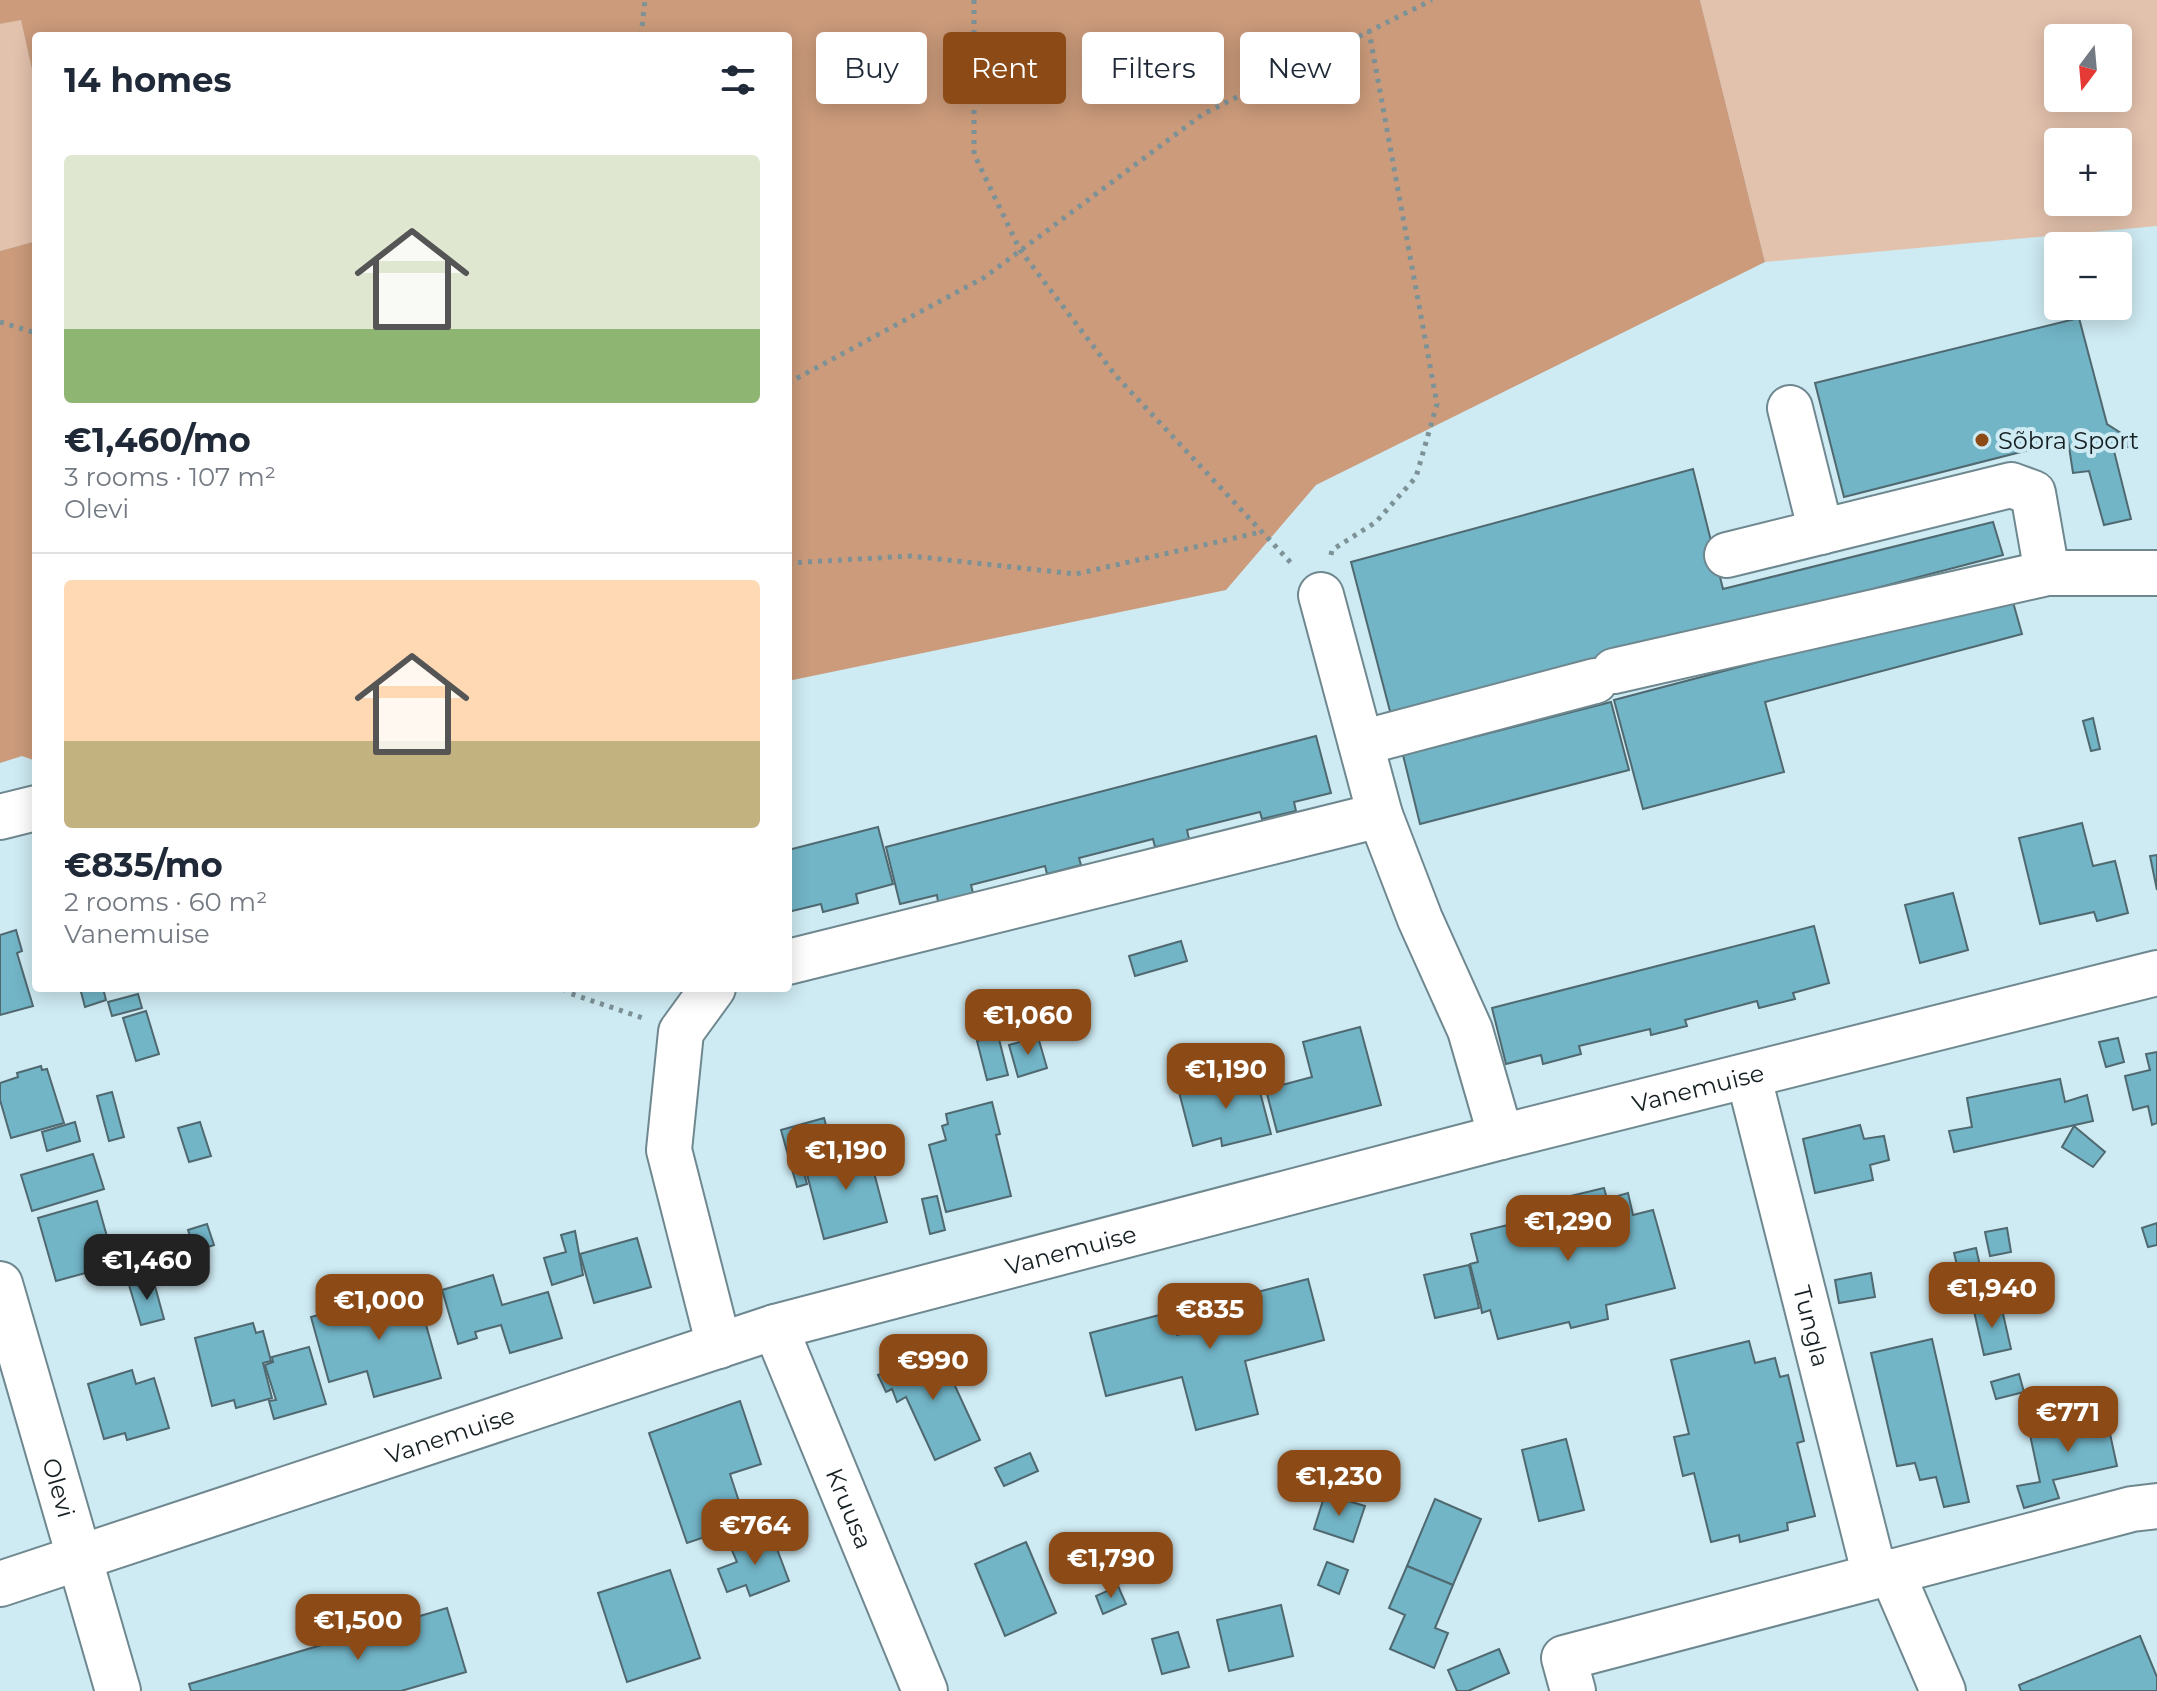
<!DOCTYPE html>
<meta charset="utf-8">
<style>
:root{--surface:#fff;--page:#f6f6f7;--text:#1f2937;--muted:#747a83;--line:#e0e1e3;--accent:#8c4b16}
body{margin:0;font-family:Montserrat,sans-serif;background:var(--page);color:var(--text);height:100vh;display:flex;flex-direction:column;font-size:30px;white-space:nowrap}
*{box-sizing:border-box;margin:0}
p{font-size:26px;color:var(--muted)}
.icon{flex:none;width:44px;height:44px;fill:none;stroke:currentColor;stroke-width:2;stroke-linecap:round;stroke-linejoin:round}
.map{position:relative;flex:1;overflow:hidden}
.panel{position:absolute;left:32px;top:32px;width:760px;height:960px;display:flex;flex-direction:column;background:var(--surface);border-radius:8px;box-shadow:0 4px 20px #0003}
.panel>*{flex:none}
.banner{position:absolute;left:816px;top:32px;width:760px;height:72px;display:flex;gap:16px}
.needle{width:52px;rotate:196deg}
.controls{position:absolute;left:2044px;top:24px;display:grid;gap:16px}
.controls a{display:grid;place-items:center;width:88px;height:88px;border-radius:8px;background:var(--surface);box-shadow:0 4px 20px #0003;font-size:40px}
.price{position:absolute;translate:-50% -68px;padding:0 18px;border-radius:16px;background:var(--accent);color:#fff;font-size:26px;line-height:52px;filter:drop-shadow(0 2px 4px #0008)}
.price::after{content:'';position:absolute;left:50%;top:48px;width:24px;height:18px;margin-left:-12px;background:inherit;clip-path:polygon(0 0,100% 0,50% 100%)}
.price.on{background:#222;color:#fff}
ul{padding:0;list-style:none}
li{display:grid;align-content:center;gap:16px;height:424px;padding:0 32px}
li+li{border-top:2px solid var(--line)}
li span{display:grid;place-items:center;height:248px;border-radius:8px;color:#555}
li>.icon{margin-inline-start:auto}
span .icon{width:144px;height:144px;fill:#fffc;stroke-width:1}
li b{font-size:34px}
h2{display:flex;justify-content:space-between;align-items:center;height:96px;padding:0 32px;font-size:34px}
.tag{padding:0 28px;border-radius:8px;background:var(--surface);box-shadow:0 4px 20px #0003;font-size:28px;line-height:72px}
.tag.on{background:var(--accent);color:#fff}
.map>svg:first-child{display:block}
.green{fill:#e3c2ad;fill-rule:evenodd}
.forest{fill:#cb9b7b}
.building{fill:#72b5c7;stroke:#506970;stroke-width:2}
.lines{fill:none;stroke-linecap:round;stroke-linejoin:round}
.minor-casing{stroke:#6f8890;stroke-width:48}
.path{stroke:#7d9297;stroke-width:5;stroke-dasharray:4 6;stroke-linecap:butt}
.minor{stroke:#fff;stroke-width:44}
.poi-dot{fill:#8c4b16;stroke:#ceeaf2;stroke-width:3}
.labels{text-anchor:middle;dominant-baseline:central;stroke-width:8;stroke-linejoin:round;paint-order:stroke}
.poi-label{font-size:24px;fill:#162023;stroke:#ceeaf2;text-anchor:start}
.street-label{font-size:24px;fill:#162023;stroke:#ceeaf2}
</style>
<div class="map">
<svg width="2157" height="1691" viewBox="0 0 2157 1691">
<rect width="100%" height="100%" fill="#ceeaf2"/>
<g class="green">
<path d="M1700,0H2157V226L1765,262ZM2058,38H2118V98H2058ZM2058,142H2118V202H2058Z"/>
<path d="M21,19L36,88V241L0,251V24Z"/>
</g>
<g class="forest">
<path d="M0,0H1700L1765,262L1316,485L1226,590L788,681V36H36V88L21,20L0,24Z"/>
<path d="M36,241V761L22,756L0,763V251Z"/>
</g>
<g class="building">
<path d="M2079,318L2107,424L2127,437L2131,446L2114,451L2131,519L2104,525L2089,471L2073,473L2068,440L1844,497L1815,383Z"/>
<path d="M1693,469L1723,589L1993,522L2003,555L1391,715L1351,562Z"/>
<path d="M2011,595L2022,634L1765,702L1784,772L1643,809L1614,700Z"/>
<path d="M1611,702L1629,770L1420,824L1403,755Z"/>
<path d="M2093,718L2100,749L2091,751L2083,721Z"/>
<path d="M1316,736L1331,793L1294,802L1296,811L1262,819L1260,812L1187,830L1189,839L1155,847L1153,839L1079,858L1081,865L1047,874L1045,866L971,885L973,893L938,902L937,895L900,904L886,847Z"/>
<path d="M2082,823L2093,866L2115,861L2128,913L2097,921L2094,912L2040,924L2019,838Z"/>
<path d="M878,827L893,884L856,894L858,903L823,912L821,904L788,912V850Z"/>
<path d="M2157,855V890L2150,856Z"/>
<path d="M1953,893L1968,950L1920,963L1905,905Z"/>
<path d="M1814,926L1829,983L1793,993L1795,999L1759,1008L1757,1001L1685,1020L1687,1026L1651,1035L1650,1029L1579,1046L1581,1054L1543,1064L1541,1055L1506,1064L1492,1008Z"/>
<path d="M16,930L22,951L17,953L33,1006L0,1015V935Z"/>
<path d="M1181,941L1187,961L1135,976L1129,956Z"/>
<path d="M80,988H103L106,1000L85,1007Z"/>
<path d="M138,994L142,1008L112,1016L108,1002Z"/>
<path d="M146,1011L159,1054L136,1061L123,1018Z"/>
<path d="M1360,1027L1381,1105L1277,1132L1261,1071L1277,1066L1282,1085L1312,1077L1303,1042Z"/>
<path d="M998,1035L1008,1075L987,1080L977,1041Z"/>
<path d="M1038,1037L1047,1068L1018,1077L1009,1045Z"/>
<path d="M2118,1038L2124,1062L2106,1067L2099,1042Z"/>
<path d="M2157,1052V1123L2152,1125L2148,1106L2133,1110L2125,1076L2150,1070L2146,1054Z"/>
<path d="M41,1066L42,1070L47,1069L64,1123L11,1138L0,1100V1083L18,1077L17,1073Z"/>
<path d="M1255,1073L1271,1134L1222,1146L1221,1138L1193,1146L1179,1092Z"/>
<path d="M2060,1079L2065,1102L2087,1095L2093,1121L1954,1152L1949,1131L1972,1127L1967,1098Z"/>
<path d="M112,1092L124,1137L109,1141L97,1096Z"/>
<path d="M992,1102L1000,1134L996,1135L1011,1196L946,1212L929,1145L946,1140L942,1126L948,1124L946,1114Z"/>
<path d="M824,1118L834,1153L801,1162L807,1184L797,1187L781,1130Z"/>
<path d="M75,1122L80,1141L47,1151L42,1132Z"/>
<path d="M200,1122L211,1156L189,1162L178,1128Z"/>
<path d="M1860,1125L1864,1139L1884,1136L1889,1160L1870,1165L1873,1180L1815,1193L1803,1139Z"/>
<path d="M2074,1126L2105,1152L2093,1167L2062,1147Z"/>
<path d="M867,1146L887,1222L824,1239L804,1163Z"/>
<path d="M93,1154L104,1189L32,1211L21,1175Z"/>
<path d="M1604,1188L1607,1199L1628,1193L1633,1215L1653,1210L1675,1288L1606,1305L1608,1319L1571,1328L1569,1322L1498,1339L1490,1310L1482,1313L1481,1307L1470,1264L1478,1262L1471,1234L1532,1219L1529,1206Z"/>
<path d="M937,1196L945,1230L930,1234L922,1199Z"/>
<path d="M97,1201L115,1265L56,1281L38,1218Z"/>
<path d="M2157,1223V1245L2148,1247L2142,1228Z"/>
<path d="M207,1224L214,1245L195,1251L188,1230Z"/>
<path d="M2007,1228L2011,1252L1990,1256L1985,1232Z"/>
<path d="M575,1231L583,1275L552,1285L544,1258L566,1252L561,1235Z"/>
<path d="M637,1238L651,1287L594,1303L580,1254Z"/>
<path d="M1976,1248L1982,1275L1961,1281L1954,1253Z"/>
<path d="M1469,1265L1479,1308L1435,1318L1424,1275Z"/>
<path d="M1871,1273L1875,1297L1839,1303L1835,1280Z"/>
<path d="M493,1275L502,1305L548,1292L562,1338L510,1353L501,1325L475,1332L477,1338L458,1344L442,1290Z"/>
<path d="M153,1279L164,1319L141,1325L129,1285Z"/>
<path d="M1308,1279L1324,1340L1245,1361L1258,1414L1196,1430L1182,1377L1106,1396L1090,1333L1171,1312L1177,1335L1232,1321L1226,1300Z"/>
<path d="M414,1282L441,1378L374,1397L367,1371L329,1382L311,1317L366,1302L365,1298Z"/>
<path d="M2001,1305L2011,1349L1984,1355L1974,1311Z"/>
<path d="M253,1323L256,1333L263,1331L271,1361L263,1363L272,1398L236,1408L234,1400L212,1406L195,1338Z"/>
<path d="M1932,1339L1969,1502L1944,1507L1936,1477L1920,1480L1915,1463L1897,1466L1871,1353Z"/>
<path d="M1749,1341L1755,1363L1775,1358L1780,1377L1788,1375L1804,1441L1797,1443L1815,1516L1787,1523L1788,1530L1740,1542L1739,1535L1711,1542L1694,1473L1683,1476L1674,1437L1689,1434L1671,1360Z"/>
<path d="M309,1347L326,1404L274,1419L269,1401L276,1400L265,1365L273,1362L272,1357Z"/>
<path d="M937,1347L980,1440L935,1460L906,1397L897,1402L892,1389L886,1392L878,1375Z"/>
<path d="M132,1370L136,1384L154,1378L169,1428L127,1440L125,1433L104,1439L88,1384Z"/>
<path d="M2019,1374L2024,1392L1996,1399L1991,1382Z"/>
<path d="M740,1401L761,1464L730,1474L746,1523L687,1543L649,1433Z"/>
<path d="M2105,1411L2117,1466L2053,1480L2059,1498L2024,1508L2017,1486L2040,1482L2029,1430Z"/>
<path d="M1566,1439L1584,1510L1539,1521L1522,1450Z"/>
<path d="M1030,1453L1038,1471L1004,1486L995,1468Z"/>
<path d="M1325,1494L1365,1506L1353,1542L1314,1529Z"/>
<path d="M1435,1499L1481,1519L1453,1585L1407,1566Z"/>
<path d="M771,1533L789,1581L750,1596L746,1585L727,1592L718,1569L737,1562L731,1548Z"/>
<path d="M1026,1542L1056,1613L1005,1636L975,1564Z"/>
<path d="M1327,1562L1348,1570L1339,1594L1318,1585Z"/>
<path d="M1407,1566L1453,1585L1435,1628L1448,1633L1434,1668L1390,1649L1405,1615L1389,1608Z"/>
<path d="M670,1570L700,1658L627,1682L598,1593Z"/>
<path d="M1118,1586L1126,1604L1103,1614L1096,1596Z"/>
<path d="M1281,1605L1293,1656L1229,1671L1217,1620Z"/>
<path d="M447,1608L466,1672L401,1691H191L189,1684Z"/>
<path d="M1178,1632L1189,1667L1162,1674L1152,1639Z"/>
<path d="M2140,1636L2157,1677V1691H2021L2019,1685Z"/>
<path d="M1499,1649L1509,1673L1468,1691H1457L1448,1670Z"/>
</g>
<g class="lines">
<g class="minor-casing">
<g id="minor">
<path d="M1790,408L1821,532"/>
<path d="M1727,555L2011,485L2033,493L2047,573"/>
<path d="M1614,671L2047,573H2157"/>
<path d="M1361,743L1595,681"/>
<path d="M1380,815L1420,919L1470,1030L1501,1137"/>
<path d="M0,817L36,808"/>
<path d="M788,962L1380,815L1321,595"/>
<path d="M713,988L681,1032L669,1150L719,1346"/>
<path id="s1" d="M1749,1078L1875,1576"/>
<path id="s2" d="M0,1284L118,1691"/>
<path id="s3" d="M775,1327L925,1691"/>
<path d="M1891,1571L1943,1691"/>
<path id="s4" d="M0,1584L775,1327L1501,1137L2157,973"/>
<path d="M1573,1691L1564,1658L2132,1509L2157,1506"/>
</g>
</g>
<g class="path">
<path d="M974,0V154L1020,250L1116,376L1293,565"/>
<path d="M641,36L645,0"/>
<path d="M0,322L36,333"/>
<path d="M788,383L985,277L1203,114L1432,0"/>
<path d="M1331,555L1332,550L1376,522L1416,477L1437,404L1369,31"/>
<path d="M788,563L911,556L1076,574L1261,532"/>
<path d="M565,988L566,992L643,1018"/>
</g>
<use href="#minor" class="minor"/>
</g>
<circle class="poi-dot" cx="1982" cy="440" r="8"/>
<g class="labels">
<g class="poi-label">
<text x="1998" y="440">Sõbra Sport</text>
</g>
<g class="street-label">
<text stroke="none"><textPath href="#s4" startOffset="1770">Vanemuise</textPath></text>
<text stroke="none"><textPath href="#s4" startOffset="1122">Vanemuise</textPath></text>
<text stroke="none"><textPath href="#s1" startOffset="256">Tungla</textPath></text>
<text stroke="none"><textPath href="#s4" startOffset="474">Vanemuise</textPath></text>
<text stroke="none"><textPath href="#s2" startOffset="212">Olevi</textPath></text>
<text stroke="none"><textPath href="#s3" startOffset="196">Kruusa</textPath></text>
</g>
</g>
</svg>
<div class="controls">
<a><svg class="needle" viewBox="-14 -14 28 28"><path d="M0-13l5 13h-10z" fill="#e53935"/><path d="M0 13l5-13h-10z" fill="#747a83"/></svg></a>
<a>+</a>
<a>−</a>
</div>
<b class="price" style="left:1028px;top:1057px">€1,060</b>
<b class="price" style="left:1226px;top:1111px">€1,190</b>
<b class="price" style="left:846px;top:1192px">€1,190</b>
<b class="price" style="left:1568px;top:1263px">€1,290</b>
<b class="price on" style="left:147px;top:1302px">€1,460</b>
<b class="price" style="left:1992px;top:1330px">€1,940</b>
<b class="price" style="left:379px;top:1342px">€1,000</b>
<b class="price" style="left:1210px;top:1351px">€835</b>
<b class="price" style="left:933px;top:1402px">€990</b>
<b class="price" style="left:2068px;top:1454px">€771</b>
<b class="price" style="left:1339px;top:1518px">€1,230</b>
<b class="price" style="left:755px;top:1567px">€764</b>
<b class="price" style="left:1111px;top:1600px">€1,790</b>
<b class="price" style="left:358px;top:1662px">€1,500</b>
<div class="banner">
<a class="tag">Buy</a>
<a class="tag on">Rent</a>
<a class="tag">Filters</a>
<a class="tag">New</a>
</div>
<section class="panel">
<h2>14 homes<svg class="icon" aria-label="filters" viewBox="0 0 24 24"><path d="M4 7h16M4 17h16"/><circle cx="9" cy="7" r="2"/><circle cx="15" cy="17" r="2"/></svg></h2>
<ul>
<li><span style="background:linear-gradient(#dfe7d0 70%,#8fb573 0)"><svg class="icon" aria-label="home" viewBox="0 0 24 24"><path d="M3 11l9-7 9 7M6 9v11h12V9"/></svg></span><div><b>€1,460/mo</b><p>3 rooms · 107 m²</p><p>Olevi</p></div></li>
<li><span style="background:linear-gradient(#ffd9b3 65%,#c2b280 0)"><svg class="icon" aria-label="home" viewBox="0 0 24 24"><path d="M3 11l9-7 9 7M6 9v11h12V9"/></svg></span><div><b>€835/mo</b><p>2 rooms · 60 m²</p><p>Vanemuise</p></div></li>
</ul>
</section>
</div>
